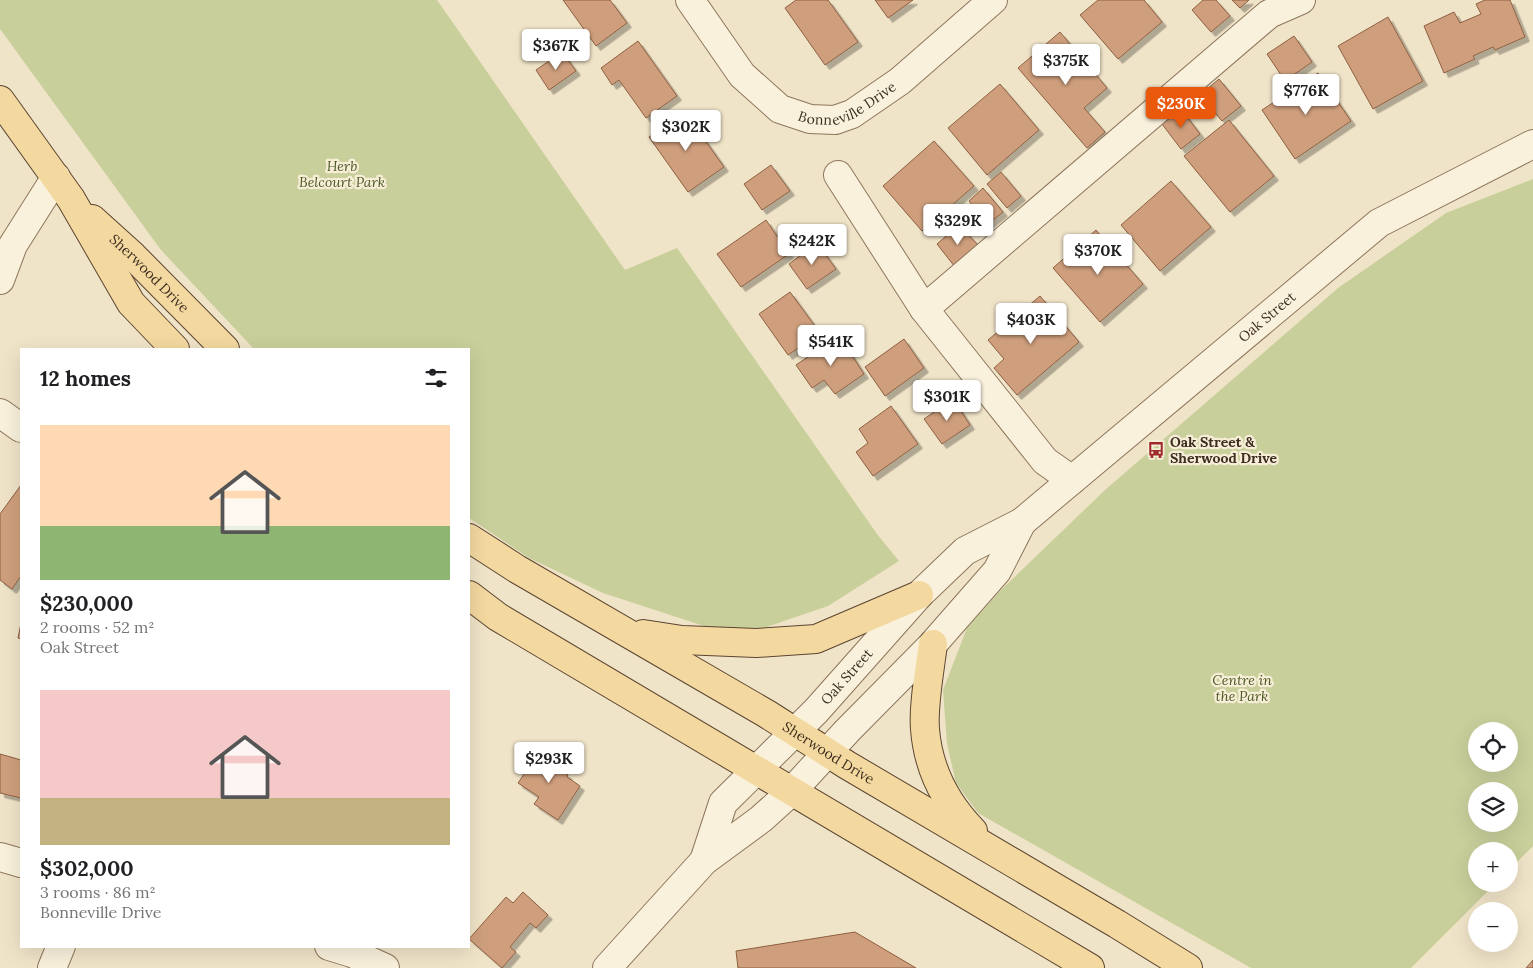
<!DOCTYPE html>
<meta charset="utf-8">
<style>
:root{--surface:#fff;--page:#f6f6f6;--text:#202124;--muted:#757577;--accent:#ea580c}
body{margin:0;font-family:Lora,serif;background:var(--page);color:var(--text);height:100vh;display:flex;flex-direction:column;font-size:19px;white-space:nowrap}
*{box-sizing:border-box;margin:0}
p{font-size:16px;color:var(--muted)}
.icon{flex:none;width:28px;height:28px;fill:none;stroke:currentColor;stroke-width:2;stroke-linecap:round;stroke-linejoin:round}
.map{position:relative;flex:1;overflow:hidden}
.side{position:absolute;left:20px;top:348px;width:450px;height:600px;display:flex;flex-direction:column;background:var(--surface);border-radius:0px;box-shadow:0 5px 20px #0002}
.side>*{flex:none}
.fabs{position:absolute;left:1468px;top:722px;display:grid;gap:10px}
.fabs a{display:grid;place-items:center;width:50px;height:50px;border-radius:50%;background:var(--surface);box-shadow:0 5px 20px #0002;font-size:25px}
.price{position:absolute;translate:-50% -42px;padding:0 11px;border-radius:5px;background:#fff;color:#222;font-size:16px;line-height:32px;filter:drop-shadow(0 1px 2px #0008)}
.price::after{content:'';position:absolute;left:50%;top:30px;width:15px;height:11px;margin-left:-8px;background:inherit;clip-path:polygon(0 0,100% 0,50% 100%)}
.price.on{background:var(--accent);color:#fff}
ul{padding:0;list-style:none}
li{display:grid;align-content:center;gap:10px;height:265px;padding:0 20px}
li span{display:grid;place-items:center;height:155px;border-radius:0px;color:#555}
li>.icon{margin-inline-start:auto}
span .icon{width:90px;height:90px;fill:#fffc;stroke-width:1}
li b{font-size:21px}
h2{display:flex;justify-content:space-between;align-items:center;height:60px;padding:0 20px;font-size:21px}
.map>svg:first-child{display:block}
.green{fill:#c9cf9b;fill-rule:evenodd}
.building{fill:#cf9f7d;stroke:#8d5f41;filter:url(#shadow)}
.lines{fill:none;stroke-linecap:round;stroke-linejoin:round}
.minor-casing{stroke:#8d765c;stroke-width:30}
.major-casing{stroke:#5b4430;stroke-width:30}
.minor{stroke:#faf1dc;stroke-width:28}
.major{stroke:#f3d9a0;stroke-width:28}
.labels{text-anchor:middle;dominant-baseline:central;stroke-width:4.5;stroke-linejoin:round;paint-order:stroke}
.street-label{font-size:14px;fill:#3d2e20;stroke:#f7eed8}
.park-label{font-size:14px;font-style:italic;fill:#4d5a26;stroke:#f7eed8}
.poi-label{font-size:14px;font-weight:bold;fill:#3d2e20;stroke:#f7eed8;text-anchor:start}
</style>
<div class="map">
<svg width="1533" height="968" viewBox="0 0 1533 968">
<defs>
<filter id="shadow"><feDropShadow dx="4.5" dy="4.5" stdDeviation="0" flood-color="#0004"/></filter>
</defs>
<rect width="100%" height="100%" fill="#f0e4c8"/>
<g class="green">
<path d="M0,0H437L625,270L677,248L877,534L899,561L828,606L755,631L704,626L603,593L529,558L469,518V349H254L161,250L0,29Z"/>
<path d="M1533,179V846L1509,870V851H1476V884H1495L1411,968H1251L978,813L956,783L947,744L943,690L967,628L1000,591L1105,490L1338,288L1446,213ZM1509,731V764H1476V731ZM1476,791H1509V824H1476Z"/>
</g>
<g class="building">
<path d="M563,0H610L627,23L596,46Z"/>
<path d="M796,0H828L858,42L825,65L785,8Z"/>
<path d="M875,0H913L888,18Z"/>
<path d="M1098,0H1144L1162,22L1118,59L1080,15Z"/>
<path d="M1203,0H1216L1230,16L1211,32L1192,10Z"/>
<path d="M1232,0H1249L1240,8Z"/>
<path d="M1485,0H1510L1525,37L1495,50L1493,47L1473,56L1475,59L1444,73L1424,26L1454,12L1460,23L1481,14L1476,4Z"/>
<path d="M1388,17L1423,81L1373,109L1338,46Z"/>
<path d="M1060,32L1107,88L1084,108L1105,132L1087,148L1018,68Z"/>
<path d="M1294,36L1312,62L1285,81L1267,54Z"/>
<path d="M638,41L677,96L646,118L619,80L612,85L601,68Z"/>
<path d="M562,52L576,71L549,90L536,70Z"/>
<path d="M1318,73L1351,121L1295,159L1262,110Z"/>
<path d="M1219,79L1241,106L1222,121L1200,95Z"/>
<path d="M1000,84L1039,130L987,175L948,128Z"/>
<path d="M1181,109L1200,134L1181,149L1162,124Z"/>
<path d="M685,112L724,167L688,192L649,137Z"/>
<path d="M1229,120L1274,176L1230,212L1184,156Z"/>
<path d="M934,141L974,186L922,231L883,186Z"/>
<path d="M771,165L790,191L762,210L744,184Z"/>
<path d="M1001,172L1021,196L1007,208L987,184Z"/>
<path d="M1171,181L1211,227L1160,271L1121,225Z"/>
<path d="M983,188L1003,212L988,224L969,201Z"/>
<path d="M766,220L789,254L741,287L717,254Z"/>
<path d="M959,225L979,246L955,267L937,244Z"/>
<path d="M1096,230L1143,284L1100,322L1053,268Z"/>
<path d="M817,243L836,269L807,289L789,264Z"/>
<path d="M790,292L820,333L788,355L759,314Z"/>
<path d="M1040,296L1079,342L1017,395L994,368L1004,359L988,340Z"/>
<path d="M839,336L864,374L835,394L824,380L812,388L796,365Z"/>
<path d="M904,339L924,368L885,396L865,367Z"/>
<path d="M953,399L970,425L942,444L924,419Z"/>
<path d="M891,406L918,444L873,476L856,452L868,443L859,429Z"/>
<path d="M21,485V576L12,589L0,580V514Z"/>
<path d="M21,623V639L18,638Z"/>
<path d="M542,748L566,764L561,771L568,775L567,777L580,786L558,820L534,804L539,797L518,783Z"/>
<path d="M0,754L21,760V798L0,793Z"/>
<path d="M523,892L548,915L536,928L530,923L510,947L516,952L502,968L469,939L506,897L513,903Z"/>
<path d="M855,932L916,968H738L736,951Z"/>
<path d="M1533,960V968H1526Z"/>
</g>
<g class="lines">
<g class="minor-casing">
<g id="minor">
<path id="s1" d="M690,0L742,75L780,109L810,119L835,120L852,114L900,81L993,0"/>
<path d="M838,175L924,309L1045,461L1072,480"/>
<path d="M0,280L13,245L56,177"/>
<path d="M924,309L1269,14L1301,0"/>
<path d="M0,413L21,428"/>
<path d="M0,857L21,863"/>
<path id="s2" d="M704,861L723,803L816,711L919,595L965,551L1022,522L1072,480L1379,223L1533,144"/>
<path d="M329,946L352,953L385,968"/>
<path d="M52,968L61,946"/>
<path d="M607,968L704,861L761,819L792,791L847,731L933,644L997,571L1022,522"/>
</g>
</g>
<g class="major-casing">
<g id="major">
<path d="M0,100L71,199L131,303L175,349"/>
<path id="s3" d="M92,219L133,256L225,349"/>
<path id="s4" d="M469,538L517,569L767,714L847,765L1117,924L1188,968"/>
<path d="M469,595L498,617L1090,968"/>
<path d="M643,634L682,640L756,643L816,639L919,595"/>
<path d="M933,644C930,669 923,705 925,729C928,769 945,802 973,831"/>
</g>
</g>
<use href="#minor" class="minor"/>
<use href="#major" class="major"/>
</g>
<defs>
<g id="bus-bare" transform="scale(1.35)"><path d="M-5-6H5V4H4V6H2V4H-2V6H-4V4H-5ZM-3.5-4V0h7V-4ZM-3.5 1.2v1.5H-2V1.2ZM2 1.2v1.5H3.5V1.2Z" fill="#9e2a2b" stroke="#f7eed8" stroke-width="2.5" paint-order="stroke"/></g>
</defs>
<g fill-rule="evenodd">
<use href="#bus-bare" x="1156" y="450"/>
</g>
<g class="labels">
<g class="street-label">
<text stroke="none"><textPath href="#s1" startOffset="215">Bonneville Drive</textPath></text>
<text stroke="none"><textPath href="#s3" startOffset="79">Sherwood Drive</textPath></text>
<text stroke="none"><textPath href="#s2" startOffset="794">Oak Street</textPath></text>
<text stroke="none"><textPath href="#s2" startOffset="238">Oak Street</textPath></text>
<text stroke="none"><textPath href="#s4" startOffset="419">Sherwood Drive</textPath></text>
</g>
<g class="park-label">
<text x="342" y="166">Herb<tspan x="342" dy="16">Belcourt Park</tspan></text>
<text x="1242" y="680">Centre in<tspan x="1242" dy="16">the Park</tspan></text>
</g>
<g class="poi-label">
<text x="1170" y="442">Oak Street &amp;<tspan x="1170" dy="16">Sherwood Drive</tspan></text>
</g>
</g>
</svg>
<div class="fabs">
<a><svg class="icon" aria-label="locate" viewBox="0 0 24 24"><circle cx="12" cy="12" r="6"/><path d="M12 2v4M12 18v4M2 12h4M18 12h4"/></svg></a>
<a><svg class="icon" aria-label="layers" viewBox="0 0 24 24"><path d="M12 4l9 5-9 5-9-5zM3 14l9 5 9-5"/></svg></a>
<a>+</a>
<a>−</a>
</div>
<b class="price" style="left:556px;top:71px">$367K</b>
<b class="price" style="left:1066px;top:86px">$375K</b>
<b class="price" style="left:1306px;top:116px">$776K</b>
<b class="price on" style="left:1181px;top:129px">$230K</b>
<b class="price" style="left:686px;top:152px">$302K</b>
<b class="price" style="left:958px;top:246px">$329K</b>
<b class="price" style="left:812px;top:266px">$242K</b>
<b class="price" style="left:1098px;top:276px">$370K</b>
<b class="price" style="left:1031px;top:345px">$403K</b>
<b class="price" style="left:831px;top:367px">$541K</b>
<b class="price" style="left:947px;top:422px">$301K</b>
<b class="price" style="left:549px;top:784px">$293K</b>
<section class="side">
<h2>12 homes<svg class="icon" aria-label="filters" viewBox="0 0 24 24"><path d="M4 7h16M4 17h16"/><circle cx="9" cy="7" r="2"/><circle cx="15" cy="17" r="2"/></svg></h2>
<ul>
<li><span style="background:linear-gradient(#ffd9b3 65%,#8fb573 0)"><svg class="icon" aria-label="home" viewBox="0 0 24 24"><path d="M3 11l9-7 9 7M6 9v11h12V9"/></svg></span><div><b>$230,000</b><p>2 rooms · 52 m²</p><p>Oak Street</p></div></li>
<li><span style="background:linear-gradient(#f6c9c9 70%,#c2b280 0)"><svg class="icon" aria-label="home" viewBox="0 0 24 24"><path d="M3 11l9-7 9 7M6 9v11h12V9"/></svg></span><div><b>$302,000</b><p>3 rooms · 86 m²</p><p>Bonneville Drive</p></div></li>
</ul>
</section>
</div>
